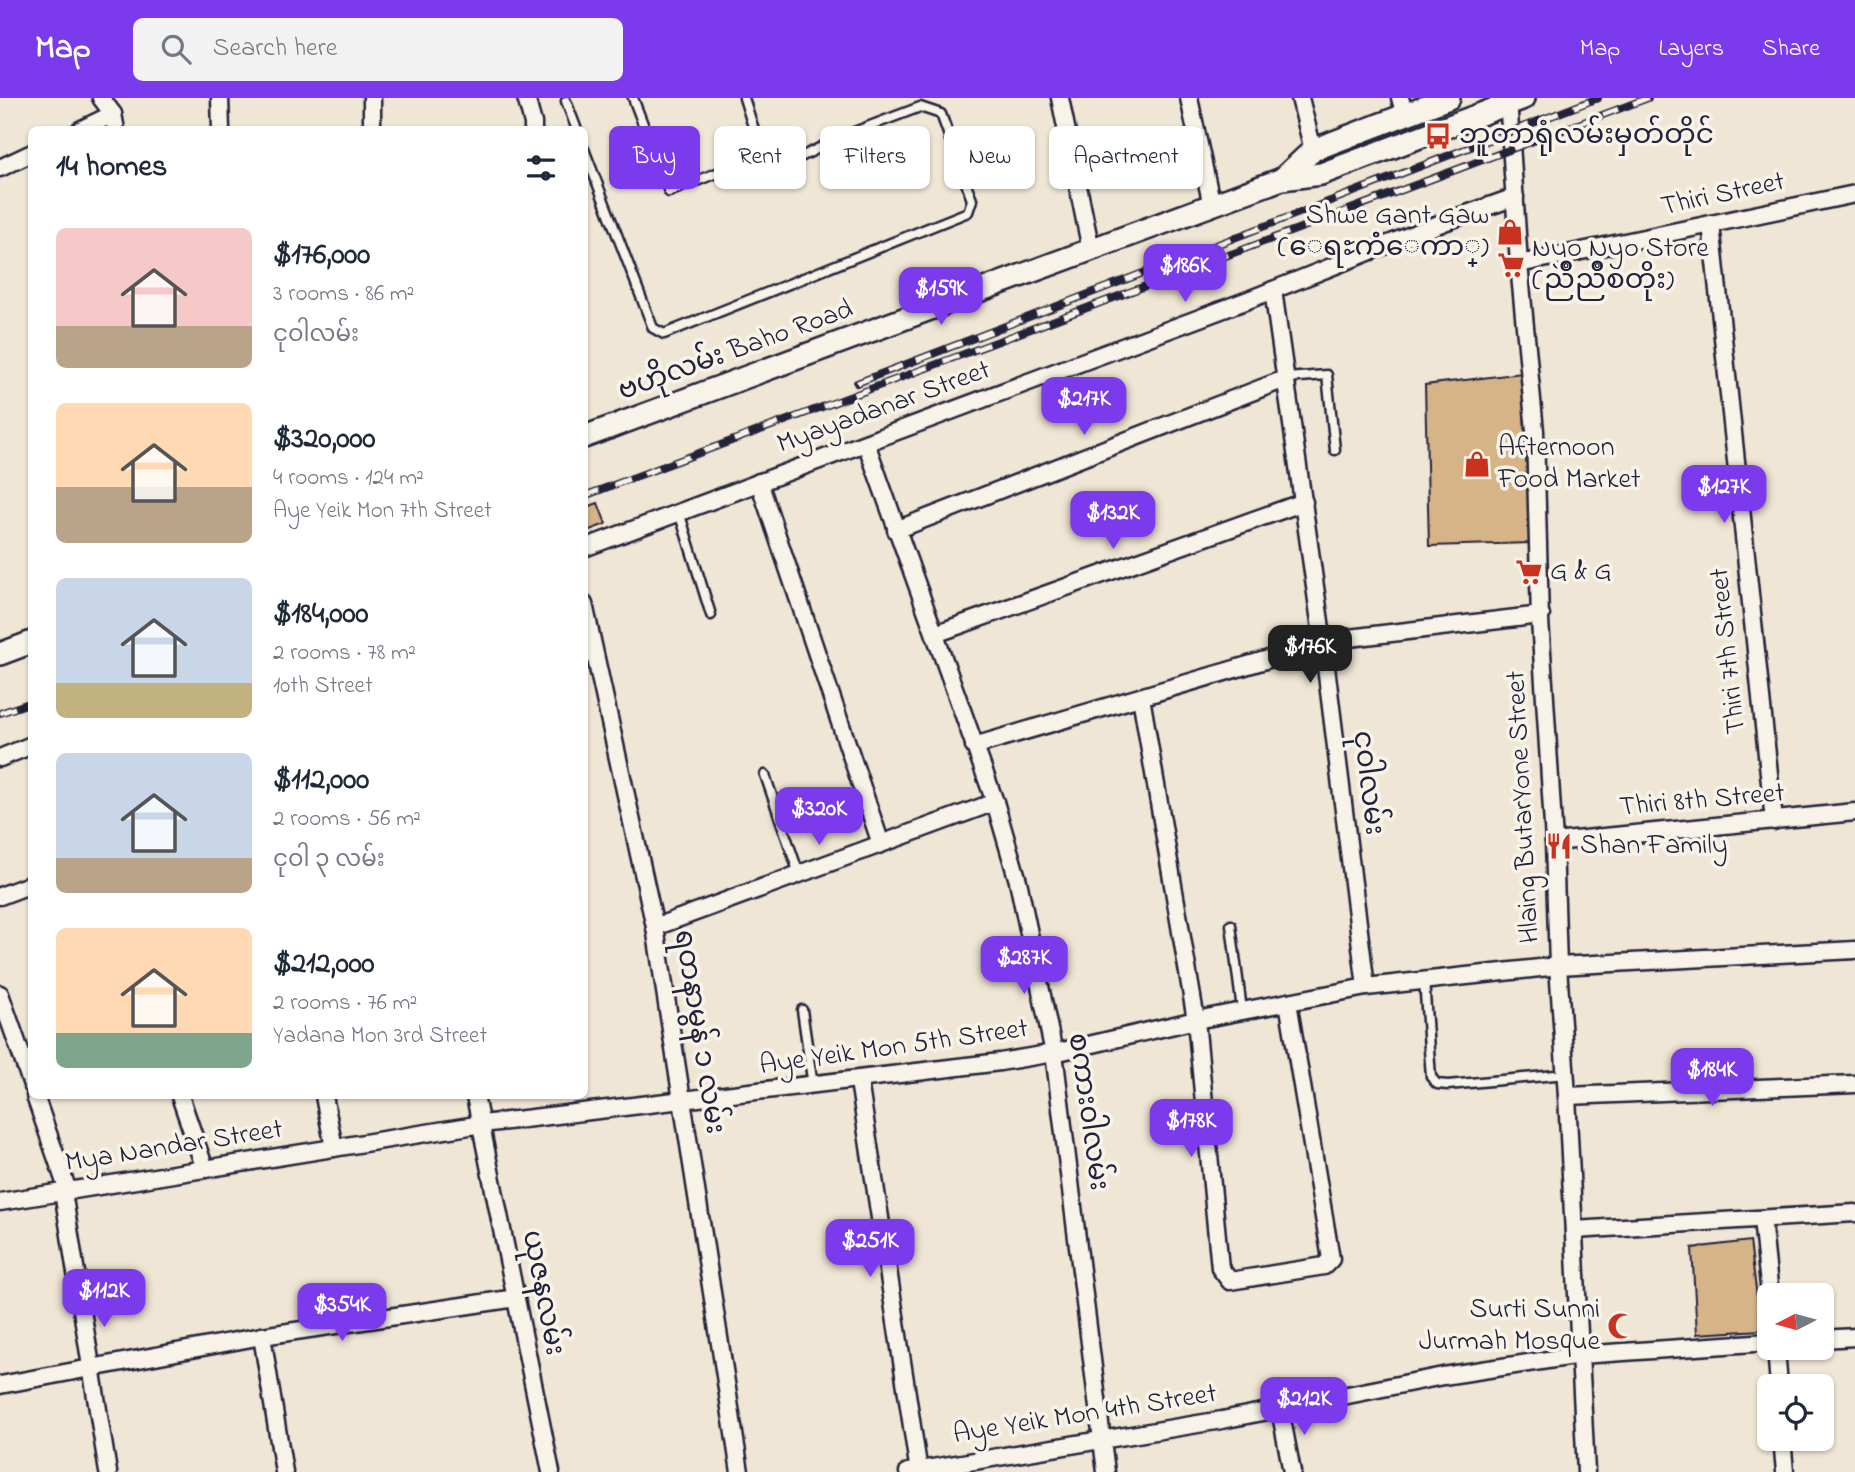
<!DOCTYPE html>
<meta charset="utf-8">
<style>
:root{--surface:#fff;--page:#f2f2f3;--text:#1f2937;--muted:#747a83;--accent:#7c3aed}
body{margin:0;font-family:"Indie Flower","Noto Sans Myanmar",sans-serif;background:var(--page);color:var(--text);height:100vh;display:flex;flex-direction:column;font-size:26px;white-space:nowrap}
*{box-sizing:border-box;margin:0}
p{font-size:23px;color:var(--muted)}
.icon{flex:none;width:38px;height:38px;fill:none;stroke:currentColor;stroke-width:2;stroke-linecap:round;stroke-linejoin:round}
.map{position:relative;flex:1;overflow:hidden}
.drawer{position:absolute;left:28px;top:28px;width:560px;height:973px;display:flex;flex-direction:column;background:var(--surface);border-radius:10px;box-shadow:0 2px 5px #0004}
.drawer>*{flex:none}
.hud{position:absolute;left:609px;top:28px;width:665px;height:63px;display:flex;gap:14px}
.needle{width:46px;rotate:264deg}
.tools{position:absolute;left:1757px;top:1185px;display:grid;gap:14px}
.tools a{display:grid;place-items:center;width:77px;height:77px;border-radius:10px;background:var(--surface);box-shadow:0 2px 5px #0004;font-size:35px}
.price{position:absolute;translate:-50% -60px;padding:0 16px;border-radius:14px;background:var(--accent);color:#fff;font-size:23px;line-height:46px;filter:drop-shadow(0 2px 4px #0008)}
.price::after{content:'';position:absolute;left:50%;top:42px;width:21px;height:16px;margin-left:-10px;background:inherit;clip-path:polygon(0 0,100% 0,50% 100%)}
.price.on{background:#222;color:#fff}
ul{padding:0;list-style:none}
li{display:flex;align-items:center;gap:21px;height:175px;padding:0 28px}
li span{display:grid;place-items:center;flex:none;width:196px;height:140px;border-radius:10px;color:#555}
li>.icon{margin-inline-start:auto}
span .icon{width:84px;height:84px;fill:#fffc;stroke-width:1}
li b{font-size:30px}
h2{display:flex;justify-content:space-between;align-items:center;height:84px;padding:0 28px;font-size:30px}
.tag{padding:0 24px;border-radius:10px;background:var(--surface);box-shadow:0 2px 5px #0004;font-size:24px;line-height:63px}
.tag.on{background:var(--accent);color:#fff}
header{display:flex;align-items:center;gap:42px;box-sizing:border-box;height:98px;padding:0 35px;background:var(--accent);color:#fff}
header strong{font-size:33px}
nav{display:flex;gap:38px;margin-inline-start:auto;font-size:24px}
.search{width:490px;height:63px;background:var(--page);display:flex;align-items:center;gap:18px;box-sizing:border-box;padding:0 24px;border-radius:10px;color:var(--muted);font-size:26px}
.map>svg:first-child{display:block}
.building{fill:#d6b488;stroke:#22223b;stroke-width:2}
.lines{fill:none;stroke-linecap:round;stroke-linejoin:round}
.lane-casing{stroke:#22223b;stroke-width:13}
.street-casing{stroke:#22223b;stroke-width:21}
.secondary-casing{stroke:#22223b;stroke-width:26}
.lane{stroke:#f7f3e8;stroke-width:8}
.street{stroke:#f7f3e8;stroke-width:16}
.secondary{stroke:#f7f3e8;stroke-width:21}
.rail-casing{stroke:#22223b;stroke-width:8}
.rail{stroke:#f7f3e8;stroke-width:5;stroke-dasharray:16;stroke-linecap:butt}
.labels{text-anchor:middle;dominant-baseline:central;stroke-width:7;stroke-linejoin:round;paint-order:stroke}
.poi-label{font-size:28px;fill:#22223b;stroke:#f7f3e8;text-anchor:start}
.street-label{font-size:28px;fill:#22223b;stroke:#f7f3e8}
</style>
<header>
<strong>Map</strong>
<div class="search"><svg class="icon" aria-label="search" viewBox="0 0 24 24"><circle cx="10" cy="10" r="6"/><path d="M15 15l6 6"/></svg>Search here</div>
<nav><a>Map</a><a>Layers</a><a>Share</a></nav>
</header>
<div class="map">
<svg width="1855" height="1374" viewBox="0 0 1855 1374">
<rect width="100%" height="100%" fill="#f0e6d5"/>
<filter id="ink" filterUnits="userSpaceOnUse"><feTurbulence type="fractalNoise" baseFrequency=".0143" numOctaves="2"/><feDisplacementMap in="SourceGraphic" scale="14" xChannelSelector="R" yChannelSelector="G"/><feConvolveMatrix kernelMatrix="1 2 1 2 8 2 1 2 1" color-interpolation-filters="sRGB"/></filter>
<g filter="url(#ink)">
<g class="building">
<path d="M1522,275L1531,445L1429,448L1425,287Z"/>
<path d="M598,405L606,426L584,434V410Z"/>
<path d="M1750,1143L1761,1232L1697,1236L1692,1150Z"/>
</g>
<g class="lines">
<g class="lane-casing">
<g id="lane">
<path d="M633,0L669,94L762,57"/>
<path d="M566,3L577,32"/>
<path d="M584,51L653,230L664,236L968,114L972,102L941,16L920,9L846,37L776,71L762,57L744,0"/>
<path d="M1286,280L1327,277L1335,352"/>
<path d="M679,414L711,517"/>
<path d="M765,677L799,776"/>
<path d="M1231,827L1242,912"/>
<path d="M1424,882L1431,979L1437,986L1448,987L1566,976"/>
<path d="M802,912L813,988"/>
</g>
</g>
<g class="street-casing">
<g id="street">
<path d="M101,0L113,16L116,32"/>
<path d="M220,0L221,32"/>
<path d="M372,0V32"/>
<path d="M526,0L533,25V32"/>
<path d="M1060,0L1091,152"/>
<path d="M1189,0L1212,108"/>
<path d="M1300,0L1313,52"/>
<path d="M1400,0L1405,17"/>
<path d="M1508,0L1519,166L1535,333L1540,522L1554,744L1558,868L1567,998L1586,1374"/>
<path d="M80,32L113,16"/>
<path d="M0,70L32,55"/>
<path d="M1711,126L1774,723"/>
<path d="M1519,166L1855,96"/>
<path d="M1273,192L1323,545L1366,889"/>
<path d="M866,345L995,704L1018,783L1054,955L1106,1374"/>
<path d="M759,384L881,746"/>
<path d="M896,432L1285,281"/>
<path d="M584,450L1248,202L1444,124L1515,99"/>
<path d="M584,506L655,829L740,1374"/>
<path d="M935,536L1304,404"/>
<path d="M1141,599L1196,922L1220,1170L1230,1183L1324,1168L1331,1161L1288,904"/>
<path d="M974,648L1323,545L1349,540L1541,517"/>
<path d="M0,660L32,647"/>
<path d="M1554,744L1855,714"/>
<path d="M0,798L32,786"/>
<path d="M655,829L995,704"/>
<path d="M0,896L32,987"/>
<path d="M859,983L919,1374"/>
<path d="M35,998L68,1093"/>
<path d="M180,998L205,1071"/>
<path d="M324,998L334,1050"/>
<path d="M475,998L551,1374"/>
<path d="M1567,998L1855,986"/>
<path d="M63,1094L108,1374"/>
<path d="M0,1104L482,1026L1000,964L1054,955L1196,922L1366,889L1558,868L1855,852"/>
<path d="M1762,1121L1770,1197"/>
<path d="M1574,1132L1855,1115"/>
<path d="M1822,1241L1855,1239"/>
<path d="M1776,1250L1779,1288"/>
<path d="M0,1287L262,1238"/>
<path d="M1280,1311L1292,1374"/>
<path d="M1782,1340L1785,1374"/>
<path d="M284,1374L262,1238L516,1200"/>
<path d="M908,1374L1222,1322L1443,1278L1580,1257L1769,1244"/>
</g>
</g>
<g class="secondary-casing">
<g id="secondary">
<path d="M1282,81L1321,76L1524,0"/>
<path d="M584,339L1282,81L1313,52L1449,0"/>
<path d="M0,556L32,544"/>
</g>
</g>
<use href="#lane" class="lane"/>
<use href="#street" class="street"/>
<use href="#secondary" class="secondary"/>
<g class="rail-casing">
<g id="rail">
<path d="M857,285L1598,0"/>
<path d="M584,398L1648,0"/>
<path d="M0,615L32,604"/>
</g>
</g>
<use href="#rail" class="rail"/>
</g>
</g>
<defs>
<g id="bus-bare" transform="scale(2.1)"><path d="M-5-6H5V4H4V6H2V4H-2V6H-4V4H-5ZM-3.5-4V0h7V-4ZM-3.5 1.2v1.5H-2V1.2ZM2 1.2v1.5H3.5V1.2Z" fill="#c8321e" stroke="#f7f3e8" stroke-width="2.5" paint-order="stroke"/></g>
<g id="shop-bare" transform="scale(2.1)"><path d="M-5-2.5h2.3a2.7 3.5 0 0 1 5.4 0H5L5.5 6h-11ZM-1.5-2.5h3a1.5 2.3 0 0 0-3 0Z" fill="#c8321e" stroke="#f7f3e8" stroke-width="2.5" paint-order="stroke"/></g>
<g id="supermarket-bare" transform="scale(2.1)"><path d="M-6-5.5h2.5l.6 2H6L4.5 2H-2.5L-4.4-4H-6ZM-1.5 3.2a1.3 1.3 0 1 0 .1 0ZM3 3.2a1.3 1.3 0 1 0 .1 0Z" fill="#c8321e" stroke="#f7f3e8" stroke-width="2.5" paint-order="stroke"/></g>
<g id="restaurant-bare" transform="scale(2.1)"><path d="M-5-6h1v4h1v-4h1v4h1v-4h1v5L-1.5 .5V6h-2V.5L-5-1ZM5-6V6H3V1.5H1.5Q1.5-4 5-6Z" fill="#c8321e" stroke="#f7f3e8" stroke-width="2.5" paint-order="stroke"/></g>
<g id="mosque-bare" transform="scale(2.1)"><path d="M3.5-4.9A6 6 0 1 0 3.5 4.9A5 5 0 1 1 3.5-4.9Z" fill="#c8321e" stroke="#f7f3e8" stroke-width="2.5" paint-order="stroke"/></g>
</defs>
<g fill-rule="evenodd">
<use href="#bus-bare" x="1438" y="38"/>
<use href="#shop-bare" x="1510" y="134"/>
<use href="#supermarket-bare" x="1511" y="167"/>
<use href="#shop-bare" x="1477" y="366"/>
<use href="#supermarket-bare" x="1529" y="474"/>
<use href="#restaurant-bare" x="1559" y="748"/>
<use href="#mosque-bare" x="1621" y="1228"/>
</g>
<g class="labels">
<g class="poi-label">
<text x="1459" y="38">ဘူတာရုံလမ်းမှတ်တိုင်</text>
<text x="1489" y="118" text-anchor="end">Shwe Gant Gaw<tspan x="1489" dy="32">(ေရႊကံံေကာ္)</tspan></text>
<text x="1532" y="151">Nyo Nyo Store<tspan x="1532" dy="32">(ညိဳညိဳစတိုး)</tspan></text>
<text x="1498" y="350">Afternoon<tspan x="1498" dy="32">Food Market</tspan></text>
<text x="1550" y="474">G &amp; G</text>
<text x="1580" y="748">Shan Family</text>
<text x="1600" y="1212" text-anchor="end">Surti Sunni<tspan x="1600" dy="32">Jurmah Mosque</tspan></text>
</g>
<g class="street-label">
<text transform="translate(1723 97) rotate(-12)">Thiri Street</text>
<text transform="translate(736 253) rotate(-20)">ဗဟိုလမ်း Baho Road</text>
<text transform="translate(884 310) rotate(-20)">Myayadanar Street</text>
<text transform="translate(1729 553) rotate(-96)">Thiri 7th Street</text>
<text transform="translate(1367 685) rotate(83)">ငုဝါလမ်း</text>
<text transform="translate(1702 703) rotate(-5)">Thiri 8th Street</text>
<text transform="translate(1524 709) rotate(-93)">Hlaing ButarYone Street</text>
<text transform="translate(698 934) rotate(81)">ရတနာမွန် ၁ လမ်း</text>
<text transform="translate(894 950) rotate(-8)">Aye Yeik Mon 5th Street</text>
<text transform="translate(1087 1014) rotate(82)">စကား၀ါလမ်း</text>
<text transform="translate(174 1049) rotate(-9)">Mya Nandar Street</text>
<text transform="translate(542 1195) rotate(79)">ယုဇနလမ်း</text>
<text transform="translate(1085 1317) rotate(-9)">Aye Yeik Mon 4th Street</text>
</g>
</g>
</svg>
<div class="tools">
<a><svg class="needle" viewBox="-14 -14 28 28"><path d="M0-13l5 13h-10z" fill="#e53935"/><path d="M0 13l5-13h-10z" fill="#747a83"/></svg></a>
<a><svg class="icon" aria-label="locate" viewBox="0 0 24 24"><circle cx="12" cy="12" r="6"/><path d="M12 2v4M12 18v4M2 12h4M18 12h4"/></svg></a>
</div>
<b class="price" style="left:1185px;top:206px">$186K</b>
<b class="price" style="left:941px;top:229px">$159K</b>
<b class="price" style="left:1084px;top:339px">$217K</b>
<b class="price" style="left:1724px;top:427px">$127K</b>
<b class="price" style="left:1113px;top:453px">$132K</b>
<b class="price on" style="left:1310px;top:587px">$176K</b>
<b class="price" style="left:819px;top:749px">$320K</b>
<b class="price" style="left:1024px;top:898px">$287K</b>
<b class="price" style="left:1712px;top:1010px">$184K</b>
<b class="price" style="left:1191px;top:1061px">$178K</b>
<b class="price" style="left:870px;top:1181px">$251K</b>
<b class="price" style="left:104px;top:1231px">$112K</b>
<b class="price" style="left:342px;top:1245px">$354K</b>
<b class="price" style="left:1304px;top:1339px">$212K</b>
<div class="hud">
<a class="tag on">Buy</a>
<a class="tag">Rent</a>
<a class="tag">Filters</a>
<a class="tag">New</a>
<a class="tag">Apartment</a>
</div>
<section class="drawer">
<h2>14 homes<svg class="icon" aria-label="filters" viewBox="0 0 24 24"><path d="M4 7h16M4 17h16"/><circle cx="9" cy="7" r="2"/><circle cx="15" cy="17" r="2"/></svg></h2>
<ul>
<li><span style="background:linear-gradient(#f6c9c9 70%,#b9a48a 0)"><svg class="icon" aria-label="home" viewBox="0 0 24 24"><path d="M3 11l9-7 9 7M6 9v11h12V9"/></svg></span><div><b>$176,000</b><p>3 rooms · 86 m²</p><p>ငုဝါလမ်း</p></div></li>
<li><span style="background:linear-gradient(#ffd9b3 60%,#b9a48a 0)"><svg class="icon" aria-label="home" viewBox="0 0 24 24"><path d="M3 11l9-7 9 7M6 9v11h12V9"/></svg></span><div><b>$320,000</b><p>4 rooms · 124 m²</p><p>Aye Yeik Mon 7th Street</p></div></li>
<li><span style="background:linear-gradient(#c9d6e8 75%,#c2b280 0)"><svg class="icon" aria-label="home" viewBox="0 0 24 24"><path d="M3 11l9-7 9 7M6 9v11h12V9"/></svg></span><div><b>$184,000</b><p>2 rooms · 78 m²</p><p>10th Street</p></div></li>
<li><span style="background:linear-gradient(#c9d6e8 75%,#b9a48a 0)"><svg class="icon" aria-label="home" viewBox="0 0 24 24"><path d="M3 11l9-7 9 7M6 9v11h12V9"/></svg></span><div><b>$112,000</b><p>2 rooms · 56 m²</p><p>ငုဝါ ၃ လမ်း</p></div></li>
<li><span style="background:linear-gradient(#ffd9b3 75%,#7fa58c 0)"><svg class="icon" aria-label="home" viewBox="0 0 24 24"><path d="M3 11l9-7 9 7M6 9v11h12V9"/></svg></span><div><b>$212,000</b><p>2 rooms · 76 m²</p><p>Yadana Mon 3rd Street</p></div></li>
</ul>
</section>
</div>
